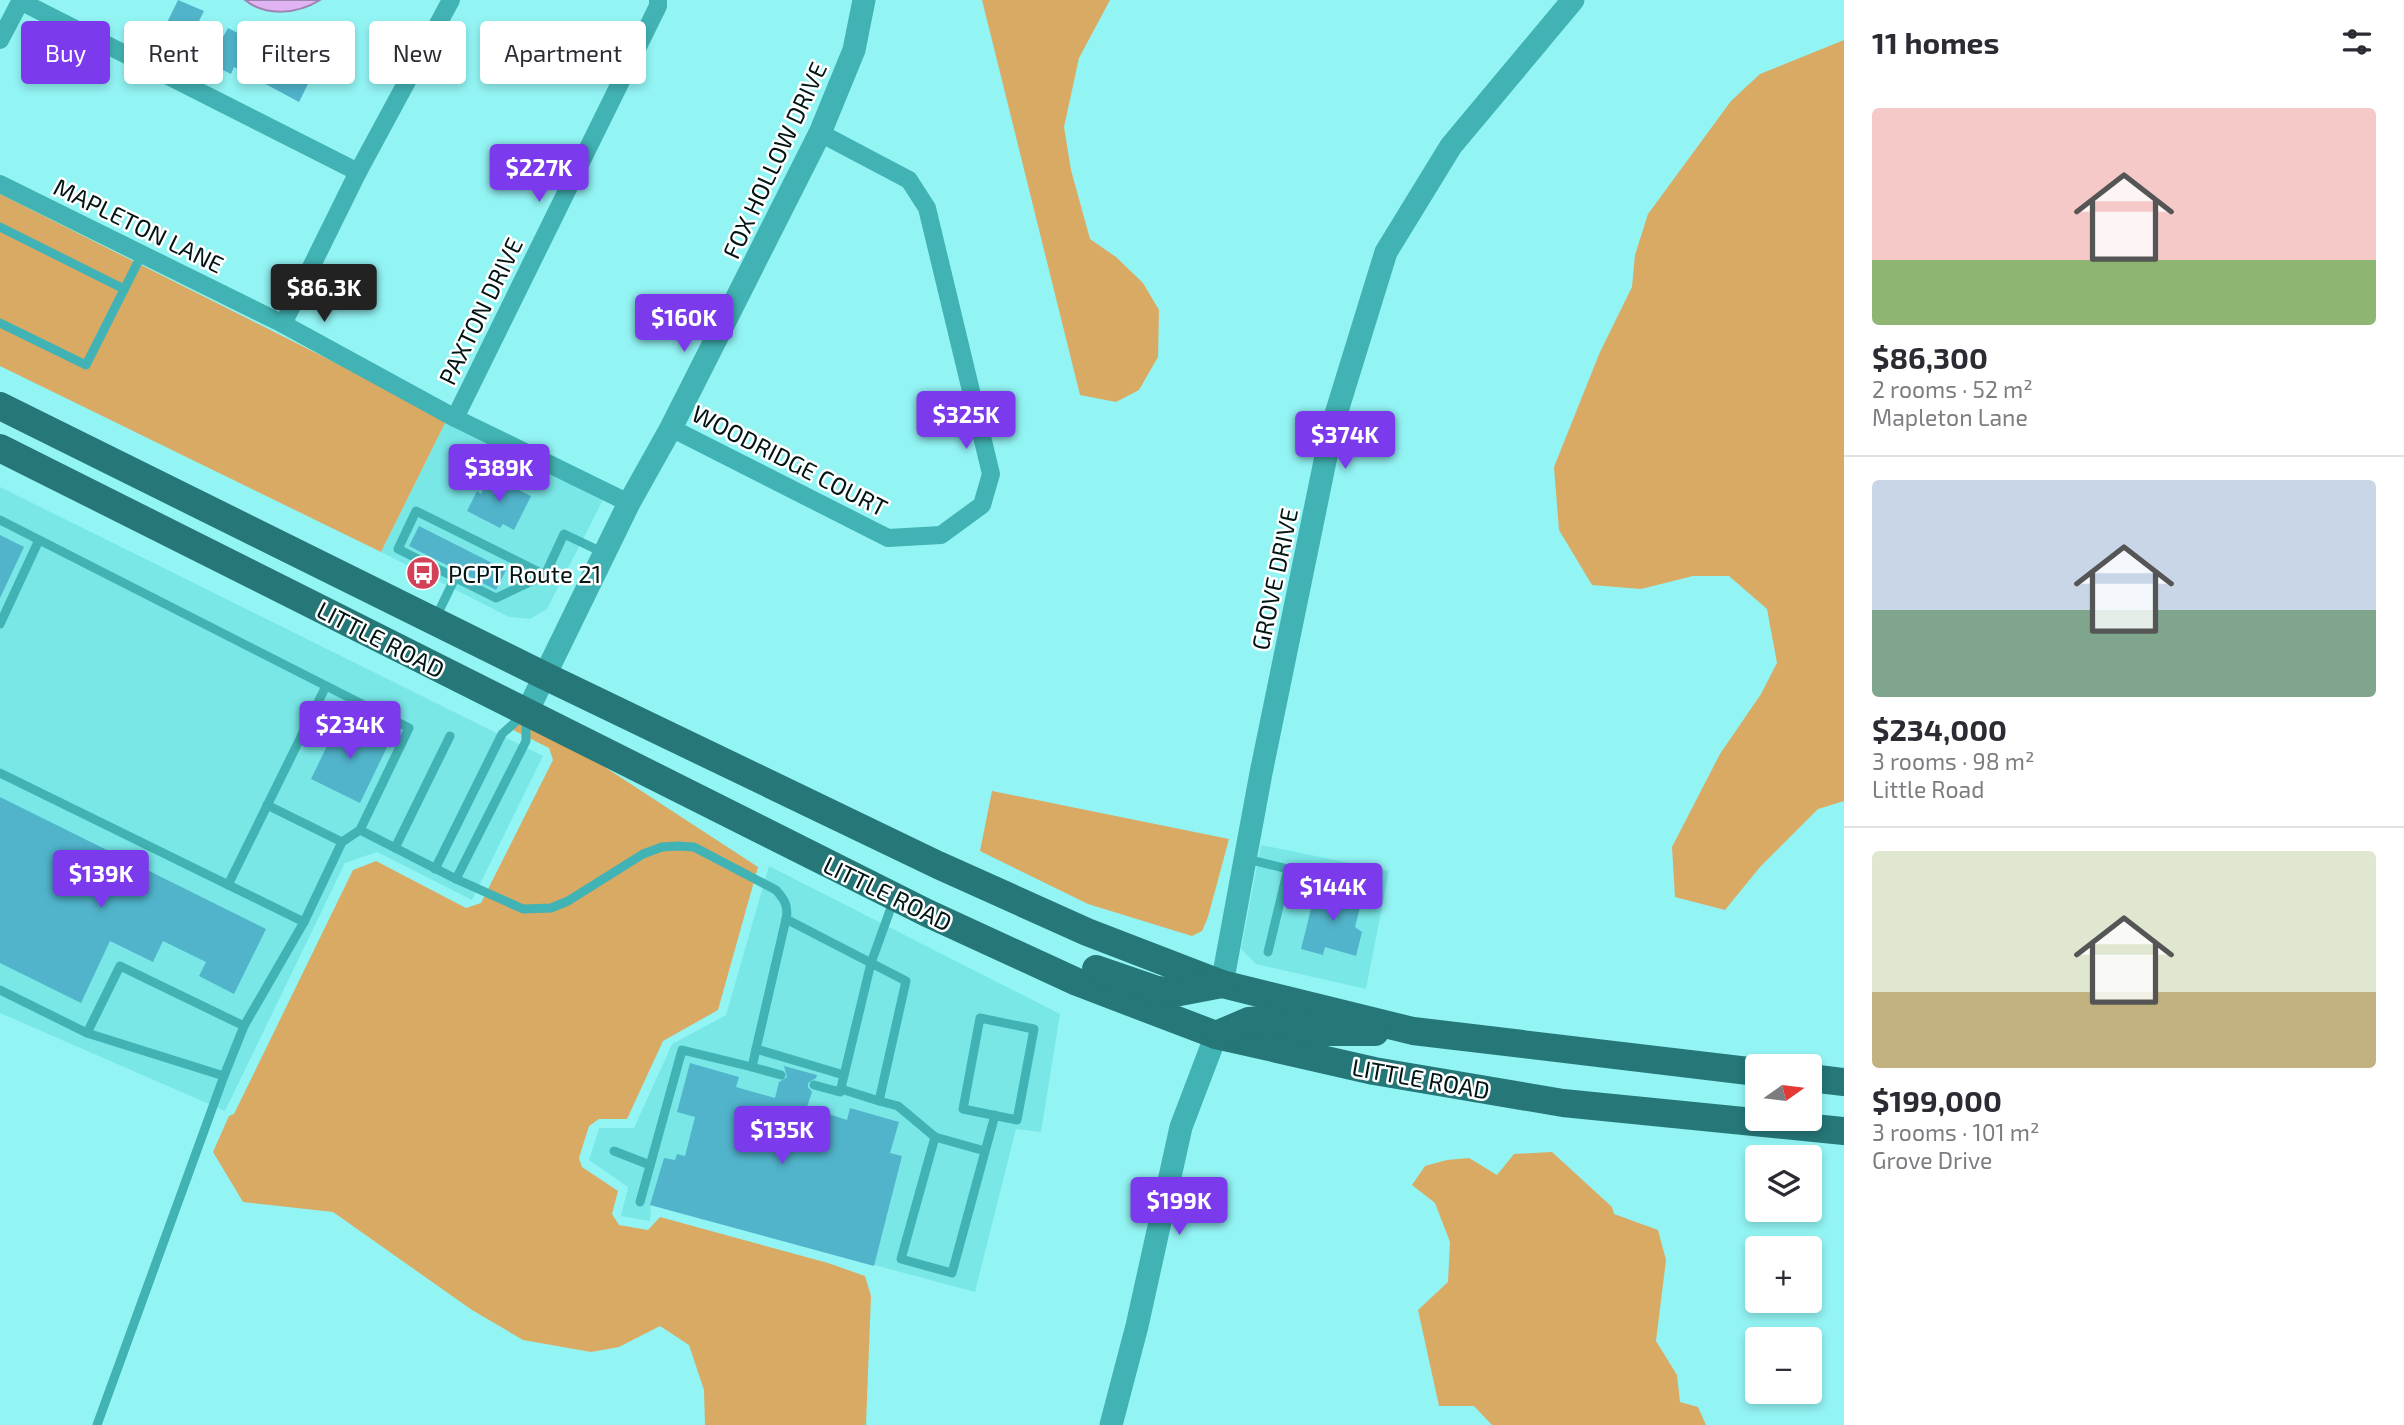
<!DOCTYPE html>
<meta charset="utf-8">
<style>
:root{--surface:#fff;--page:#f7f7f7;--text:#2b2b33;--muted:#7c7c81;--line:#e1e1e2;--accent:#7c3aed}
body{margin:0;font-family:"Exo 2",sans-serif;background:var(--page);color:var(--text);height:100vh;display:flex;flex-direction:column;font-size:26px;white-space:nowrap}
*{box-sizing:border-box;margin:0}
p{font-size:23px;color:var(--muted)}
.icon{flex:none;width:38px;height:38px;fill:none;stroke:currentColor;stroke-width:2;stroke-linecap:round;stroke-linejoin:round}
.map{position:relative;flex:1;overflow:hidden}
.sheet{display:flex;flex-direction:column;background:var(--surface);width:560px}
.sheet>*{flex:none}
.guide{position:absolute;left:21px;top:21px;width:665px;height:63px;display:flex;gap:14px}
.needle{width:46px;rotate:76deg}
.fabs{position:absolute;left:1745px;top:1054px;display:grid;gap:14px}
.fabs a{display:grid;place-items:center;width:77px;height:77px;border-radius:7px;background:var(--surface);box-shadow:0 4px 10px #0003;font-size:35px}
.price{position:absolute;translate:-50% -60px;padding:0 16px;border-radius:7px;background:var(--accent);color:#fff;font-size:23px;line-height:46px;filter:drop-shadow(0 2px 4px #0008)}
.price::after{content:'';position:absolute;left:50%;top:42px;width:21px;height:16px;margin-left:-10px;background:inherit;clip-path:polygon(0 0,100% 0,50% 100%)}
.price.current{background:#222;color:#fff}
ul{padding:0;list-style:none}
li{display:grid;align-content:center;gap:14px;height:371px;padding:0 28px}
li+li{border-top:2px solid var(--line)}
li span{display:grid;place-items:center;height:217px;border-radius:7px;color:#555}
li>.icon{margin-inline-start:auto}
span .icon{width:126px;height:126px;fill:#fffc;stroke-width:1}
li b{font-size:30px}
h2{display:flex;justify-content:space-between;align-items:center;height:84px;padding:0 28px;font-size:30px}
.pill{padding:0 24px;border-radius:7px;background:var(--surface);box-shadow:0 4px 10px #0003;font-size:24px;line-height:63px}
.pill.current{background:var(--accent);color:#fff}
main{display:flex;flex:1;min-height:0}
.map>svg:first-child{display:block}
.built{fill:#7ae7e7}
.green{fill:#d9aa64}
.water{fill:#e0b4f2;stroke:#9d84b0;stroke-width:2}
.building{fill:#51b4cb}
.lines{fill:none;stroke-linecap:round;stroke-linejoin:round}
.service{stroke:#42b3b4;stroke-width:9}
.minor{stroke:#42b3b4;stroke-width:18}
.tertiary{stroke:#42b3b4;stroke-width:23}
.primary{stroke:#267778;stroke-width:28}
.labels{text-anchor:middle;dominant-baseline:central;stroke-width:5;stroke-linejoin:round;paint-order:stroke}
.street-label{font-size:24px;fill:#021515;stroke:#fff}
.poi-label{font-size:24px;fill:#021515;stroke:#fff;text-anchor:start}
</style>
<main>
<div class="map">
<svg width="1844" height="1425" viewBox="0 0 1844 1425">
<rect width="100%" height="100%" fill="#93f4f4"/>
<g class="built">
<path d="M447,419L603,500L547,609L530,619L509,617L381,552Z"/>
<path d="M0,487L543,756L472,900L377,852L345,863L225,1111L0,1013Z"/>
<path d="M1261,845L1389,871L1366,989L1256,964L1241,949Z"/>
<path d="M769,866L1060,1014L1041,1132L1016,1129L975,1292L651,1205L650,1221L621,1216L628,1187L589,1160L599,1128H634L672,1044L726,1015Z"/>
</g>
<g class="green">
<path d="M982,0H1110L1079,58L1064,127L1071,170L1090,239L1116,257L1143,283L1159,310L1158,357L1139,390L1116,402L1080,395Z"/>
<path d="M1844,40V801L1818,809L1760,867L1725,910L1675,897L1672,847L1720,754L1761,694L1777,663L1767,609L1729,576H1693L1641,589L1592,585L1559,530L1554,467L1600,352L1632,287L1635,255L1648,214L1731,101L1760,74Z"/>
<path d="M0,194L447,419L381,552L0,366Z"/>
<path d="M516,719L571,745L758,867L718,1010L663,1041L627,1119H599L589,1126L579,1158L582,1167L618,1191L612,1214L619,1225L648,1230L660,1217L828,1263L865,1276L871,1296L866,1425H705L704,1390L689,1345L660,1326L619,1347L591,1352L523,1340L472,1310L333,1212L243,1202L213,1152L229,1116L234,1114L353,870L376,861L466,908L481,903L553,760L549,748L511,729Z"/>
<path d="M992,791L1229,839L1208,917L1202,931L1192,936L1088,904L980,851Z"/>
<path d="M1552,1152L1612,1207L1614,1214L1658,1230L1666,1260L1656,1341L1677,1375L1680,1402L1698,1407L1706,1425H1492L1474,1406H1439L1418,1310L1448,1282L1450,1242L1435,1203L1412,1185L1425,1166L1447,1160L1469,1158L1497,1175L1514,1154Z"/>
</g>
<path class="water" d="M245,0H320C298,14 266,17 245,0Z"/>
<g class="building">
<path d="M178,0L204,11L196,27L222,39L228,28L314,72L299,102L234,67L231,74L159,39Z"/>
<path d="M490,476L531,496L514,530L503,524L500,528L467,511L477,491L481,494Z"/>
<path d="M419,526L506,570L496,590L409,546Z"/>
<path d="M0,535L24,547L0,598Z"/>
<path d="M340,719L389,743L360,803L311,779Z"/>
<path d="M0,797L266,929L234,994L199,976L206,962L163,941L153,962L110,941L81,1003L0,963Z"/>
<path d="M1317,885L1362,899L1355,927L1362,932L1356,956L1325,947L1323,955L1301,949Z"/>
<path d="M690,1063L739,1077L736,1087L775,1098L779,1082L787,1077L784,1066L817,1075L816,1078L808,1083V1087L812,1092L807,1107L847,1120L850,1108L899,1122L890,1153L902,1156L874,1266L650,1205L664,1158L675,1160L677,1154L685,1156L695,1117L677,1112Z"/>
</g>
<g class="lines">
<g class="service">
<path d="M0,227L124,289"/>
<path d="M0,323L86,365L142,254"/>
<path d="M0,520L409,728L360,830L342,842L304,922L244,1026L224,1076L87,1033L0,990"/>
<path d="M545,575L496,598L398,549L416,511L545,575L564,534L602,552"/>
<path d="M436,617L455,578"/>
<path d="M0,624L39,540"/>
<path d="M0,773L304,922"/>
<path d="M267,805L342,842"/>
<path d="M360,830L456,879L523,909L551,908L568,901L643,854L662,847L678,846L694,847L776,890C784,899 789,906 786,919L906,981L879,1101L841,1089"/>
<path d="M395,848L450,736"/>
<path d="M1247,859L1288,869L1268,952"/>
<path d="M435,869L502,734L522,716"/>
<path d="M456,879L526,741V718"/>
<path d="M228,885L326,686"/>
<path d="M980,1018L1034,1029L1017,1120L963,1109Z"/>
<path d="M87,1033L120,966L244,1026"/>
<path d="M756,1049L786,919"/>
<path d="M752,1067L781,1075"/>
<path d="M814,1085L840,1092L871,963L893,902"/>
<path d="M879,1101L898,1106L935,1137"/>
<path d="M614,1151L650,1165"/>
<path d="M985,1151L935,1137L901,1259L952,1273L995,1115"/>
<path d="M640,1202L682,1050L752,1067L756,1049L844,1075"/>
<path d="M97,1425L224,1076"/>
</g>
<g class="minor">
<path d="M20,1L358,172"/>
<path d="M0,40L21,0"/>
<path d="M0,184L283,324L455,418L629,503"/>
<path d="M283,324L358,172L451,0"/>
<path d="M455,418L658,6V0"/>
<path d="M671,428L888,538L941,535L982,505L991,474L927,208L909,180L820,133"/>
</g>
<g class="tertiary">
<path d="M527,712L629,503L671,428L820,133L854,50L864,0"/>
<path d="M1222,984L1261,773L1332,427L1386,252L1451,146L1573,0"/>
<path d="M1111,1425L1137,1326L1181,1127L1216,1035"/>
</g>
<g class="primary">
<path d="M0,406L543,675L938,865L1087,932L1222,984L1413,1031L1757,1072"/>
<path d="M0,448L927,913L1077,982L1216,1035L1374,1071L1563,1103L1844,1131"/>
<path d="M1096,969L1157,990L1180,992L1222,984"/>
<path d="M1216,1035L1249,1021L1262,1020L1320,1032H1375"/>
<path d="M1810,1078L1844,1082"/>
</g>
</g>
<defs>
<g id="bus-disc" transform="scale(1.75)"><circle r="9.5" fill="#d24158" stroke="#fff"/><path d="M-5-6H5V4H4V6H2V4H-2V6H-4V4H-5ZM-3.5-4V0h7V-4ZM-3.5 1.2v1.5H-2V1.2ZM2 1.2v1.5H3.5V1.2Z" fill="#fff"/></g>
</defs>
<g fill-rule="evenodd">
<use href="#bus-disc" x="423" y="573"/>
</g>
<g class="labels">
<g class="street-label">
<text transform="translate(774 160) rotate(-65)">FOX HOLLOW DRIVE</text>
<text transform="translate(139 225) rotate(26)">MAPLETON LANE</text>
<text transform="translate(480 311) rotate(-64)">PAXTON DRIVE</text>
<text transform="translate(790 460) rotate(27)">WOODRIDGE COURT</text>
<text transform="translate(1274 579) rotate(-78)">GROVE DRIVE</text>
<text transform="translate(381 639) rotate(27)">LITTLE ROAD</text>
<text transform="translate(888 893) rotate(26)">LITTLE ROAD</text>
<text transform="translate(1421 1078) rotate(10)">LITTLE ROAD</text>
</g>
<g class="poi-label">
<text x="448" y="573">PCPT Route 21</text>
</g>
</g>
</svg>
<div class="fabs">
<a><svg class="needle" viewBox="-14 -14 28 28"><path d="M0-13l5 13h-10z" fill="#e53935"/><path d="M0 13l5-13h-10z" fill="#7c7c81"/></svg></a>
<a><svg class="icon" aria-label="layers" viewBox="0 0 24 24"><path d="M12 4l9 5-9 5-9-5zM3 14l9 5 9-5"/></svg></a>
<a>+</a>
<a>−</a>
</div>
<b class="price" style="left:539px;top:204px">$227K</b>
<b class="price current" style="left:324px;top:324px">$86.3K</b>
<b class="price" style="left:684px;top:354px">$160K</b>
<b class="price" style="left:966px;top:451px">$325K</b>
<b class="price" style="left:1345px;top:471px">$374K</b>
<b class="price" style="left:499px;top:504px">$389K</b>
<b class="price" style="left:350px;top:761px">$234K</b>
<b class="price" style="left:101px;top:910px">$139K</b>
<b class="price" style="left:1333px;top:923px">$144K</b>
<b class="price" style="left:782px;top:1166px">$135K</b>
<b class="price" style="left:1179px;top:1237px">$199K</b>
<div class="guide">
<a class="pill current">Buy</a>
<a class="pill">Rent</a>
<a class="pill">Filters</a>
<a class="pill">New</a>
<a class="pill">Apartment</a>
</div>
</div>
<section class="sheet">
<h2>11 homes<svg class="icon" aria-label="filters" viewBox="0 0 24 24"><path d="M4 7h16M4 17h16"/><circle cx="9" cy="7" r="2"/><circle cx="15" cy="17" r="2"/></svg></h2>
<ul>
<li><span style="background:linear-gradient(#f6c9c9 70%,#8fb573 0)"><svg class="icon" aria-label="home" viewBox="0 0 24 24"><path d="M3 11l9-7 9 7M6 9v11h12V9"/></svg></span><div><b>$86,300</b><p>2 rooms · 52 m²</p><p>Mapleton Lane</p></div></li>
<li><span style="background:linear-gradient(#c9d6e8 60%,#7fa58c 0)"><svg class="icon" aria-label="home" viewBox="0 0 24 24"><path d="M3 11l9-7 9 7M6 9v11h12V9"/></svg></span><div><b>$234,000</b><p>3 rooms · 98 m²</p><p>Little Road</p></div></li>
<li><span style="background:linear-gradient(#dfe7d0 65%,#c2b280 0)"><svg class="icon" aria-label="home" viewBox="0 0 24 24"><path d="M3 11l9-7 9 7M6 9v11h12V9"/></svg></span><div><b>$199,000</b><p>3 rooms · 101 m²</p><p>Grove Drive</p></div></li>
</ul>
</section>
</main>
